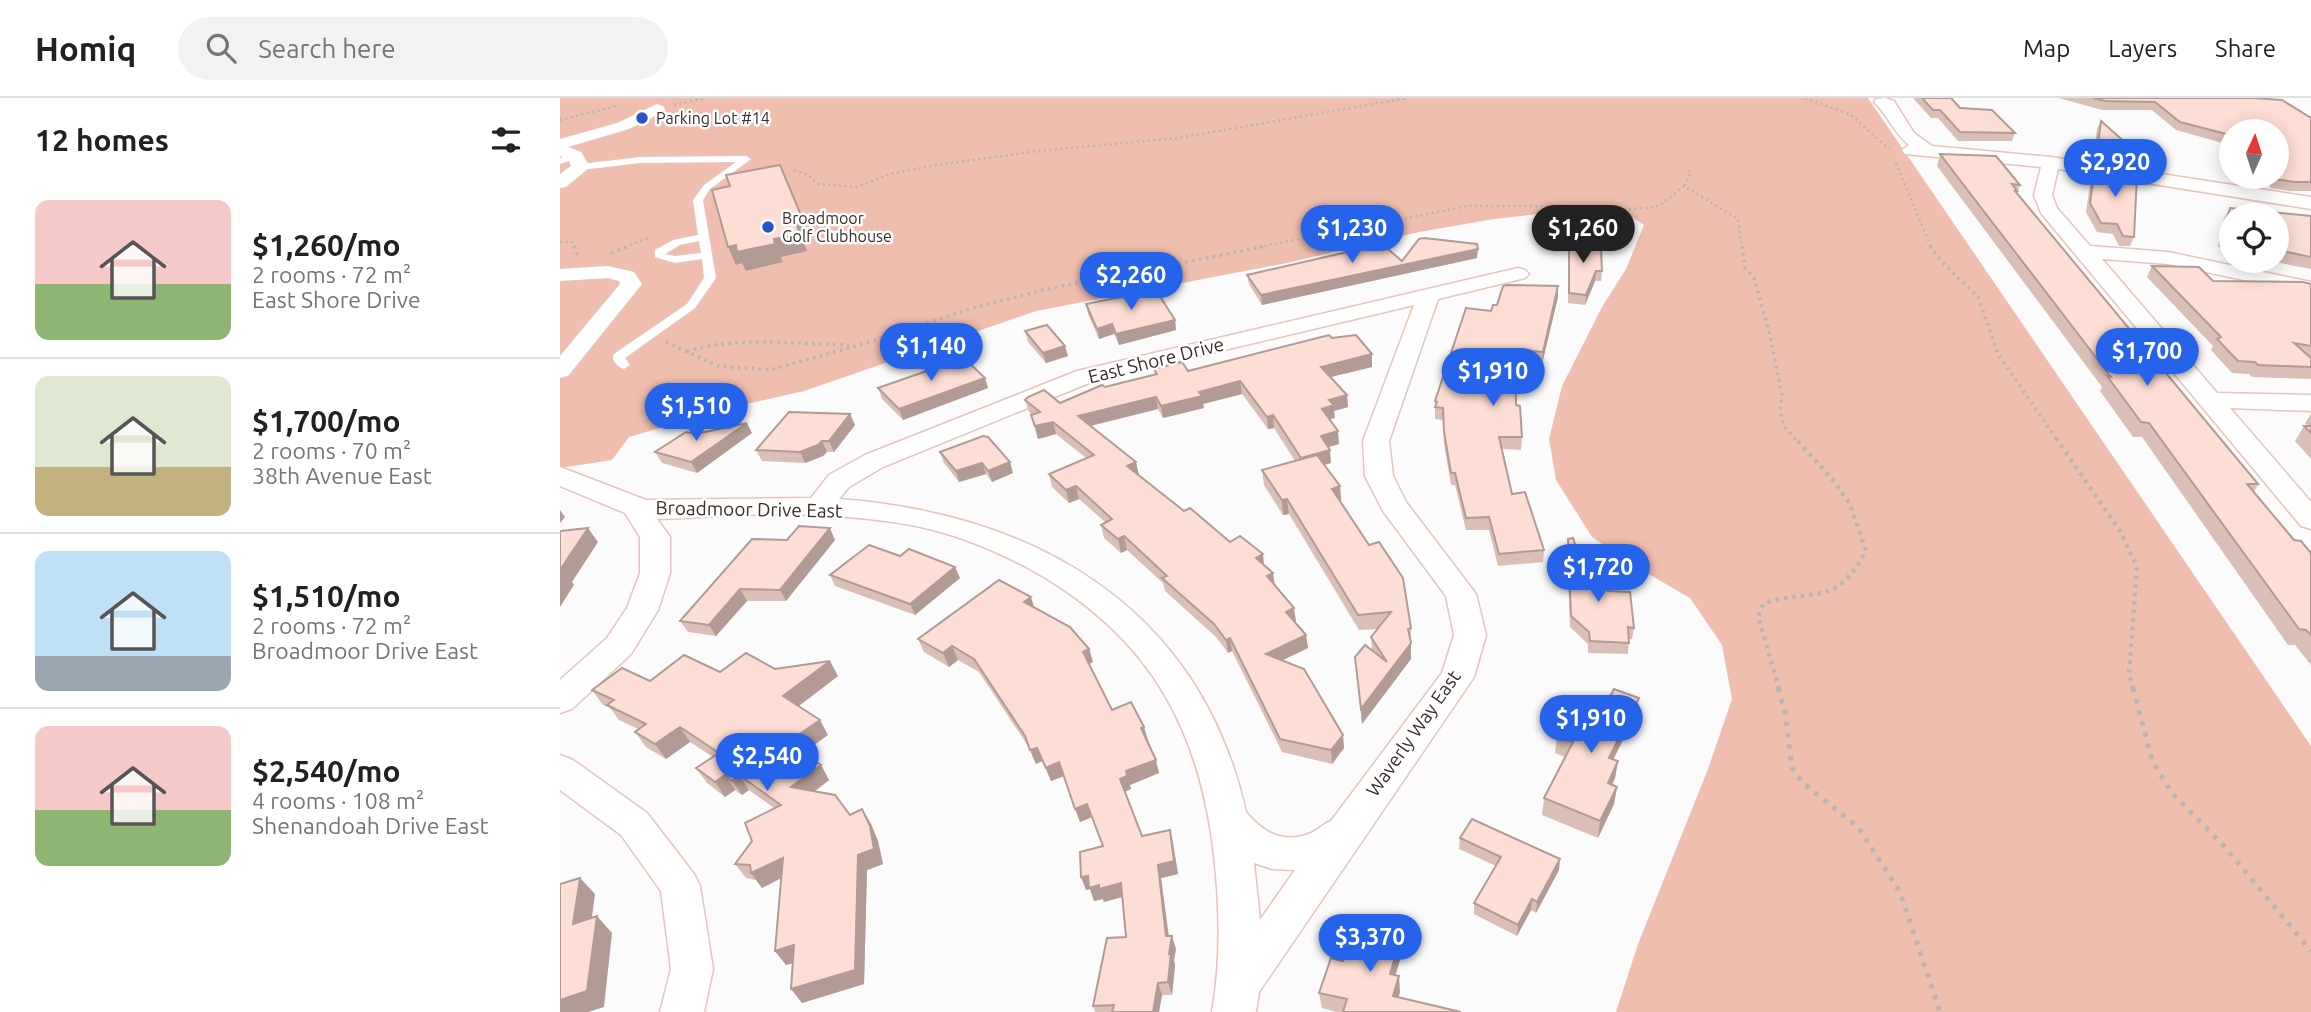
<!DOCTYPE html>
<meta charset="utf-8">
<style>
:root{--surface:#fff;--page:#f2f2f2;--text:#202124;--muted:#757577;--line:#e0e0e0;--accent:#2563eb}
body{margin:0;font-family:Ubuntu,sans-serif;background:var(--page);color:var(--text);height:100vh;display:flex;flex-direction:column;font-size:26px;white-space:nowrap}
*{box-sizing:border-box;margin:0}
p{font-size:23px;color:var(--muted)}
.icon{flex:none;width:38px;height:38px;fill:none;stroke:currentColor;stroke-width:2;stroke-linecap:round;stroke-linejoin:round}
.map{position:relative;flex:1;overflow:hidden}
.panel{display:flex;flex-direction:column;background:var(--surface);width:560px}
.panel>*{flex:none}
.needle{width:46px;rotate:3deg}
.buttons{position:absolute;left:1659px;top:21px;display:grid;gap:14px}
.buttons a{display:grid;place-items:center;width:70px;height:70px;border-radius:50%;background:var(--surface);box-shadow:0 4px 18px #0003;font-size:35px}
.price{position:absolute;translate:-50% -60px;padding:0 16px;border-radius:24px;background:var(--accent);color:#fff;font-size:23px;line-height:46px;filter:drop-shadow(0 2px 4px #0008)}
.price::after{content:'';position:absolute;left:50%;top:42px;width:21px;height:16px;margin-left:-10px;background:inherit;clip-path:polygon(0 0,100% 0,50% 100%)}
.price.selected{background:#222;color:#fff}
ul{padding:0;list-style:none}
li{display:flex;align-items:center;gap:21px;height:175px;padding:0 35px}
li+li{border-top:2px solid var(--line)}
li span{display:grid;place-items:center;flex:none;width:196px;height:140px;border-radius:14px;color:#555}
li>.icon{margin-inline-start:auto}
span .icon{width:84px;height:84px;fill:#fffc;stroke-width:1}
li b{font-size:30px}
h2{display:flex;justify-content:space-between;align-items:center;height:84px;padding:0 35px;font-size:30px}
header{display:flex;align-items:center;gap:42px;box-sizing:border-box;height:98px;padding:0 35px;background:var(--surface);border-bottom:2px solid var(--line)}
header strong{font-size:33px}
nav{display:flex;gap:38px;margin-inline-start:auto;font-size:24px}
.search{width:490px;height:63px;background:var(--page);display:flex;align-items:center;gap:18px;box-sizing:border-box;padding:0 24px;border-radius:38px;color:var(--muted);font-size:26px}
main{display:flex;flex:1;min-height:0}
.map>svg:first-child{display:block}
.green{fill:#f0beaf}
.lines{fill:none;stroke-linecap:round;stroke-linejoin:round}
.lane-casing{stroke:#e8c4b8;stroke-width:3}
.street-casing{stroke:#e8c4b8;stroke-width:3}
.path-far3{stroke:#bab5b4;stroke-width:2.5;stroke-dasharray:2 3.5;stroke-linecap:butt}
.path-far2{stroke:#bab5b4;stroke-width:3.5;stroke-dasharray:2.5 4.5;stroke-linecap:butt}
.path-far1{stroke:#bab5b4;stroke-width:4.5;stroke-dasharray:3.5 5;stroke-linecap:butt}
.path{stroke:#bab5b4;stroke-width:5;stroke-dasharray:4.5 7;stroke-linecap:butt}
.lane{fill:#fff;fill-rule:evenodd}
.street{fill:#fff;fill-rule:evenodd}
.wall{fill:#dabfb6}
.shaded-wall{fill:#b19b94}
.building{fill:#fdded4;stroke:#b19b94;stroke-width:2}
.poi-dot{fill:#2b55c4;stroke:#fff;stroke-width:2.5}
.labels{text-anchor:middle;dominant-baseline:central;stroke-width:5;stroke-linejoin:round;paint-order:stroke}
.far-poi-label{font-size:16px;fill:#3b2d29;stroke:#fff;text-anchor:start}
.street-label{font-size:19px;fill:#3b2d29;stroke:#fff}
</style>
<header>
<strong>Homiq</strong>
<div class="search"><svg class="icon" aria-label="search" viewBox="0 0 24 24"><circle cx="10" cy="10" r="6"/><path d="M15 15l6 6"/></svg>Search here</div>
<nav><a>Map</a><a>Layers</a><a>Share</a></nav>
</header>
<main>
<section class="panel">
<h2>12 homes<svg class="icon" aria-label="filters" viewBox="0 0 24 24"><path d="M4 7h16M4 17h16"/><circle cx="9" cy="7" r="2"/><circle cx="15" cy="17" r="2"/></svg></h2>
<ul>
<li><span style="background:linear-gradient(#f6c9c9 60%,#8fb573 0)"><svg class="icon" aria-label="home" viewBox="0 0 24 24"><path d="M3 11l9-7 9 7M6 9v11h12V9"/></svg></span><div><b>$1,260/mo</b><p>2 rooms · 72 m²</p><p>East Shore Drive</p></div></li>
<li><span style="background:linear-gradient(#dfe7d0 65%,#c2b280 0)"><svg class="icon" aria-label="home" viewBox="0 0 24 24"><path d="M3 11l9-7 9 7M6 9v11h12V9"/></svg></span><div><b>$1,700/mo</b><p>2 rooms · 70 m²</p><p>38th Avenue East</p></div></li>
<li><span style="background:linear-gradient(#bfe0f5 75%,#9aa5b1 0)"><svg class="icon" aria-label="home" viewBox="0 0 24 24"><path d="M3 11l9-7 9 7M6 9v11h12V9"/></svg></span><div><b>$1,510/mo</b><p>2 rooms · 72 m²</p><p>Broadmoor Drive East</p></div></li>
<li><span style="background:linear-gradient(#f6c9c9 60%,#8fb573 0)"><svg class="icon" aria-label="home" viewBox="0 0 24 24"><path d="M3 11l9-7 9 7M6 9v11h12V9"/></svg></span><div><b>$2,540/mo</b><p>4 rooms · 108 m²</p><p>Shenandoah Drive East</p></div></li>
</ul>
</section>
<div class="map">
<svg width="1751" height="914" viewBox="0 0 1751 914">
<rect width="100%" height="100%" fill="#fbfbfb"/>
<path class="green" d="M0,0H1308L1751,648V914H1056L1078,846L1148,671L1172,601L1162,547L1130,500L1080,471L1032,439L996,382L989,341L1002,288L1042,209L1066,171L1084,127L1069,117L1036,113L996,114L934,121L859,134L727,165L476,213L244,293L164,311L69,339L52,362L0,370Z"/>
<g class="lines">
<g class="lane-casing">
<g id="lane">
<path d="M15,55L18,56V60L0,66V60Z"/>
<path d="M80,59L186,58L191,61L150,91L143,102L156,180L135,210L65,260L70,267L64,271C59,270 50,262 54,256L127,206L144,180L142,161L115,165L95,159V152L113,142L138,137L133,102L144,87L176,64L80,65L21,72L16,69L21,66ZM139,143L141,155L115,158L105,156L120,147Z"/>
</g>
</g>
<g class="street-casing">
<g id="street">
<path d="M1325,0L1334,3L1354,35L1372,48L1491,59L1751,99V111L1498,71L1492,97L1497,110L1530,148L1608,154L1751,184V196L1608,166L1542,161L1657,295L1751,297V313L1670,310L1751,404V431L1741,428L1481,115L1474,97L1481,69L1345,56L1342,52L1349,47C1334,35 1327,16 1314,4L1316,1Z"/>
<path d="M97,6L103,8L105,11L103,14L69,31L8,49L21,54L30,69L6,89L0,90V76L11,68L8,61L0,58V41L57,25Z"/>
<path d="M48,168L74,174L82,186L8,278L0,280V258L60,186L59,183L48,180L0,183V171Z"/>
<path d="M958,170L965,172L969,176L965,180L878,201L829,343L833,378L846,404L916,496L926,537L914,579L699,894L696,914H652C660,869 660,823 656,777C644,637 594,540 470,471C434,452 396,436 356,428C297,417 236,415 177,417C150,418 124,421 97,421L110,439V475L98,512L71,556L12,611L0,615V582L47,540L67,510L80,475V439L65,415L0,388V369L86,402L251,400L269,377L305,357L517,273ZM854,207L803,343L805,378L823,413L886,498L894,537L882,575L771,723C763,726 758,732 751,735C723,747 703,734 686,714C640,510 477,416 279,401L289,389L323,369L534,283ZM694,765L712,771L735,772L700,822Z"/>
<path d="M0,657L13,662L87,715L134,776L140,788L153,871L144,914H100L111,871L101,793L61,737L0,692Z"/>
</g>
</g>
<g class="path-far3">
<path d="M1245,0L1291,17L1329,51"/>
<path d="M114,7L144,0"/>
<path d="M0,22L57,8"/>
<path d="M1336,65L1371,149"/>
<path d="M234,72L248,77L258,86L297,89L330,76L376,67L478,53L618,40L848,0"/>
<path d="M1124,88L1130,77L1129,72"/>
<path d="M0,144H12L14,149"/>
<path d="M65,149L88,140"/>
<path d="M699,149L908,108H1004L1066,112L1099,108L1124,88L1178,121L1182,149"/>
</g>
<g class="path-far2">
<path d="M14,148L18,158"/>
<path d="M1182,148L1185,170L1194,180L1209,233L1222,297L1220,313L1224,328L1236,342"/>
<path d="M1370,148L1383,165L1418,199L1438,256L1497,342"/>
<path d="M51,155L69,148"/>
<path d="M106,244L158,268L210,272L313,243L413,210L487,191L708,148"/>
<path d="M127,253C181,238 234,246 289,247"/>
</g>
<g class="path-far1">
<path d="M1496,340L1560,433L1577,469L1569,576L1573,591"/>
<path d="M1219,591L1198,518L1204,505C1256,490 1276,509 1306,453L1290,406L1273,382L1235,340"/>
</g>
<g class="path">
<path d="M1218,590L1225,614L1232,670L1243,685L1298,729L1340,794L1380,914"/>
<path d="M1573,590L1592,662L1611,694L1664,748L1751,853"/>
</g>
<use href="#lane" class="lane"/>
<use href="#street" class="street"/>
</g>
<g class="wall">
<path d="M1353,0H1391L1400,10L1455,35L1452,43H1398L1378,20H1371Z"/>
<path d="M1499,0H1694L1751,20V93H1729L1710,90L1709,79H1717V33H1671V46H1666L1616,32L1592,12H1542Z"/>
<path d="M1541,23L1577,60L1573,69L1533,63L1537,31Z"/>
<path d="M1380,56L1460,87L1457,96L1698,386L1694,394L1734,442L1751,455V567L1735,547H1728L1582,339H1573L1540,293L1542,289L1377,68Z"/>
<path d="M1535,70L1574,139L1570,148H1559L1553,136L1537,134L1526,114L1531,79Z"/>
<path d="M1670,110L1751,118V171L1709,163H1717V117H1671V150L1658,149L1664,120Z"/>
<path d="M1009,141L1037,149L1042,173L1041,183H1035L1025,207L1008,205Z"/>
<path d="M917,160L702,207L689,186L687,177L842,163Z"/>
<path d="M1592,168L1653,183L1751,186V281L1692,279L1689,276L1672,275L1651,252L1653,248L1587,179Z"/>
<path d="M998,199L982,266L972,265L971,270L955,269L956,307L962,339L961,352L942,351L952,396L984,452L983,464L938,468L929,432H906L895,387H891L884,346L883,322L875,321V303L931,213L937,207Z"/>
<path d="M526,206L615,222L616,232L559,247L554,236L539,241L528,216Z"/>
<path d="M465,233L508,258L486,265L468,244Z"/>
<path d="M772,240L812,256V269L771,279L787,297L788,309L774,313L775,320L769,321L779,346L768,349L771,365L764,367L780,388L781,403L851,530V561L802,626L795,559L812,552L811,539L818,531L799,532L729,416L723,417L704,387L702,372L735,363L714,330L708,331L682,296L643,306L644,310L603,320L598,311L531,328L578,377L624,413L670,444L703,456L704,467L715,488L736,523L735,524L746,537L748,550L723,562L783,637L784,650L772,666L722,654L672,553L668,555L656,539L605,493L603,485L567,452L561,455L544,440L541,427L545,424L519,401L509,405L492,389L489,376L526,360L496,336L478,341L471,317H472L469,314L465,302L500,305L545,289L595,277L594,271L628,273Z"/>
<path d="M425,280L428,290L343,322L322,301L318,290Z"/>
<path d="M290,316L295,327L274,354H267L263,358L245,365L202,363L196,352Z"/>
<path d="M1751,316V361L1735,343L1744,328H1748L1745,325Z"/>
<path d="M192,335L137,375L102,365L95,354L136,336Z"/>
<path d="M380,354L453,375L432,384L426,376L399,384L384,365Z"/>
<path d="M1008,441L1027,480L1048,493L1074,530L1072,541H1069L1068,556L1028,555V546L1010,529L1007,452Z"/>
<path d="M227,442H275L226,503H187L156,538L128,534L120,523Z"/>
<path d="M340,458L400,480L355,517L275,488L270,477Z"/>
<path d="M474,509L529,551L533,564L529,566L552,612L588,642L599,675L570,687L571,691L565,694L582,738L613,745L618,776L601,780L609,838L616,851L614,862L615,868L612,897H602L599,914H535L533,908L566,839L562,799L544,804L543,801L534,803L530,791L526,792L542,748L532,719L520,724L504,678L491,683L482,663L476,666L470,651L419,574L398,562L389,569L364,554L358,541Z"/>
<path d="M215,571L278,578L239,608L268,637L243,655L261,667L269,682L255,693L290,717L302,711L311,726L318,743L323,766L307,772L304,886L242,905L233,865L226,867L215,853L221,780L202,790L196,782L186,780L175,766L214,710L189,692L182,697L175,692L165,699L147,685L136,670L153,659L130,644L106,661L86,649L75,634L78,631L59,622L50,610L43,607L32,592L160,574Z"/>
<path d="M1044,610L1076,616L1053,661L1058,663L1055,680L1052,687L1057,689L1054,706L1038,740L982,717L984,700L1005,659L995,655L997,639Z"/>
<path d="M900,740L999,772L976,815L971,812L957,838L914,816V805L936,768L899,751Z"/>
<path d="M843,832L844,849L835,877L840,894L838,899L901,914H776L762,910L759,895L783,863Z"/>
</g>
<g class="shaded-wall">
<path d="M243,122L250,139L242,141L235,123Z"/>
<path d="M240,136L247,153L221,159L223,164L186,173L182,165L176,167L168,149Z"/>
<path d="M918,151L917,160L702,207L701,197Z"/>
<path d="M1036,173L1035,183L1025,207L1026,197Z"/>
<path d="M998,188V199L982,266L983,254Z"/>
<path d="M615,222L616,232L559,247L556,236Z"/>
<path d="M552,226L554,236L539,241L537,231Z"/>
<path d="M505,248L508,258L486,265L483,255Z"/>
<path d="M812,256V269L762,281L761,269Z"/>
<path d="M425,280L428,290L343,322L339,311Z"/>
<path d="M680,283L682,296L643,306L644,310L603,320L601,308L639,294Z"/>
<path d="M787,297L788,309L774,313L775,320L763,323L762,311L769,302Z"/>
<path d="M596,299L598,311L521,330L518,318Z"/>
<path d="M290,316L295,327L274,354L269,343Z"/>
<path d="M713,317L714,330L708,331L707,319Z"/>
<path d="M493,324L496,336L478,341L475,328Z"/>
<path d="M187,325L192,335L137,375L131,364Z"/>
<path d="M778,333L779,346L762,351L761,338Z"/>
<path d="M262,343L267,354L263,358L245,365L240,354Z"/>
<path d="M770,352L771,365L742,373L741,360Z"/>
<path d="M450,364L453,375L432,384L428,373Z"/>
<path d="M576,364L579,377L570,381L567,368Z"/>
<path d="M422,365L426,376L399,384L396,373Z"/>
<path d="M516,388L519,401L509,405L506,392Z"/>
<path d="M780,388L781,403L772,391Z"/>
<path d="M727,401L729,416L723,417L722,402Z"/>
<path d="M0,412L5,419L0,425Z"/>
<path d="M28,430L38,444L12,484L14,487L0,509V472Z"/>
<path d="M270,430L275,442L226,503L220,492Z"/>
<path d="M564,438L567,452L561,455L558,441Z"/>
<path d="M703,456L704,470L696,460Z"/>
<path d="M395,469L400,480L355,517L350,506Z"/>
<path d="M713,475L715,488L707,478Z"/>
<path d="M180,491L187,503L156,538L149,527Z"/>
<path d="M471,499L475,512L464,504Z"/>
<path d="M734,510L736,523L728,527L726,514Z"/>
<path d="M746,537L748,550L708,569L706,556Z"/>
<path d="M670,540L672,553L668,555L666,542Z"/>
<path d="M851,545V561L802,626L801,611Z"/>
<path d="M392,548L398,562L389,569L383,555Z"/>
<path d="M529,551L533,564L527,567L523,554Z"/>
<path d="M270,563L278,578L232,613L223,598Z"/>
<path d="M1079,600L1076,616L1046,676L1049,660Z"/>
<path d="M260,622L268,637L237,659L228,644Z"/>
<path d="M120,629L130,644L106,661L95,646Z"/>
<path d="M584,629L588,642L585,644L581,630Z"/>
<path d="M783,637L784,650L772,666L771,652Z"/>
<path d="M477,650L482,663L476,666L470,652Z"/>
<path d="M596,662L599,675L570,687L571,691L564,694L560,681L566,673Z"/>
<path d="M1058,663L1055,680L1045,702L1048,685Z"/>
<path d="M499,664L504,678L491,683L486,670Z"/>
<path d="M261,667L269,682L241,704L231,689Z"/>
<path d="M165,677L175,692L165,699L155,684Z"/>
<path d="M179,677L189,692L182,697L172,683Z"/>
<path d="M1057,689L1054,706L1038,740L1040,723Z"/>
<path d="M527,706L532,719L520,724L515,711Z"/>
<path d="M302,711L311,726L318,743L323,766L307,772L304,886L242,905L231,891L298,757Z"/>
<path d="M610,732L613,745L618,776L601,780L610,849L612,838L616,851L614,862L615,868L612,897L608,884L609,856L598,767Z"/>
<path d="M223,760L233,774L202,790L191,775Z"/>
<path d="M1000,761L999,772L976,815L977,804Z"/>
<path d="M528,778L539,787L561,785L566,798L544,804L543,801L534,803L530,791L526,792L521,779Z"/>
<path d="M20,780L35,796L29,842L13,826Z"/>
<path d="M972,801L971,812L957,838L958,827Z"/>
<path d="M37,818L52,835L44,909L28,914H0V902Z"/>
<path d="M843,832L844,849L831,892L830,876Z"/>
<path d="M234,847L244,862L226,867L215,853Z"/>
<path d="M839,878L840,894L834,913L833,898Z"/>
<path d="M598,885L602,897L599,914H593Z"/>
</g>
<g class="building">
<path d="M1362,0H1391L1400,10L1432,12L1455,35L1400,34L1380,12H1373Z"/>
<path d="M1533,0H1694L1722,2L1751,20V84H1734L1714,81V79H1717V33H1671L1670,37L1620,24L1595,4L1545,3Z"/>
<path d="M1541,23L1577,55V60L1537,54Z"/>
<path d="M1380,56L1436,58L1460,87L1452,86L1457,93H1455L1698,386H1687L1734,442L1741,443L1751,455V537L1746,532L1739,531L1589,325L1581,324L1547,278L1551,279Z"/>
<path d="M220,67L243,122L235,123L240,136L214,141L215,146L177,154L176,147L168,149L152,92L170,88L166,77Z"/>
<path d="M1535,70L1577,77L1574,139L1563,138L1557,126L1541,125L1530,105Z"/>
<path d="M1670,110L1751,118V159L1717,152V117H1671V139L1663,138Z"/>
<path d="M864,140L917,146L918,151L701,197L687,177L822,146L842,163L859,141Z"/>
<path d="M1009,141L1036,142L1037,149L1041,150L1042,173H1036L1026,197L1009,195Z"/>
<path d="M1592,168L1639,169L1653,183L1743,184L1751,186V248L1734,245L1751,260V269L1698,267L1695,264L1678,263L1657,241L1661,239Z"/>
<path d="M947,187L998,188L983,254L973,253L972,259L955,257L956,307L960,308L962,339H939L952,396L965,394L984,452L939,456L929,419L906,420L895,375H891L884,334L883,310L875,309L877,304L875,303L906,210L931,213L933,207H937L943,188Z"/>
<path d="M596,192L615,222L556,236L552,226L537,231L526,206Z"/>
<path d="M487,227L505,248L483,255L465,233Z"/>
<path d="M769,237L772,240L796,237L812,256L761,269L787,297L769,302L774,307L762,311L778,333L761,338L770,352L741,360L713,317L707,319L680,283L639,294L642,298L601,308L596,299L518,318L576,364L567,368L624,413L630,410L670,444L680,438L703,456L696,460L713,475L707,478L734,510L726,514L746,537L706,556L744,571L783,637L771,652L720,641L670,540L666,542L654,526L602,480L607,478L564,438L558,441L541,427L552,421L516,388L506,392L489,376L534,357L493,324L475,328L471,317L480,314L465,302L468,299L484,292L500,305L542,287L545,289L597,276L594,271L622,264L628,273Z"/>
<path d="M404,260L425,280L339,311L318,290Z"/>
<path d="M229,314L290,316L269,343H262L258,347L240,354L196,352Z"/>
<path d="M187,325L131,364L95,354L126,334L136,336Z"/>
<path d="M1744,328H1751V335Z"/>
<path d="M423,338L428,339L450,364L428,373L422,365L396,373L380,354Z"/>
<path d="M757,357L780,388L772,391L809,447L819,444L843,480L851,530L848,531L851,545L801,611L795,559L805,547L827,564L811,539L831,514L798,517L727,401L722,402L702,372Z"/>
<path d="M239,428L270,430L220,492L180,491L149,527L120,523L192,441L227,442Z"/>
<path d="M28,430L0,472V433Z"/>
<path d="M1013,440L1027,480L1044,481L1048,493L1070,494L1074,530L1068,529L1069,545L1030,543L1029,534L1011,518L1008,441Z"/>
<path d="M309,447L340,458L349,451L395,469L350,506L270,477Z"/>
<path d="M439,482L471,499L464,504L510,529L529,551L523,554L552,612L571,604L584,629L581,630L596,662L566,673L567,678L560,681L582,738L610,732L614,763L598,767L606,838H612L609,856L611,855L608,884L598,885L593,914H552L554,907L533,908L547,840L566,839L561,785L539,791V787L529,790L528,778L521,779L520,754L543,748L527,706L515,711L499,664L486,670L477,650L470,652L465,638L414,561L392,548L383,555L358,541Z"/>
<path d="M186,555L215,571L270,563L223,598L260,622L228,644L261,667L231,689L275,697L290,717L302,711L310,728L314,751L298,757L295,872L231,891L234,847L215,853L223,760L191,775L190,767L175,766L192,743L185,725L221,707L179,677L172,683L165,677L155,684L136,670L159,655L120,629L95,646L75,634L86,626L47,607L54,602L32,592L62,570L90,583L124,557L160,574Z"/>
<path d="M1054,591L1079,600L1049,660L1058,663L1048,685L1057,689L1040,723L984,700L1013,644L997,639L1018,601L1044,610Z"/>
<path d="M912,721L1000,761L977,804L972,801L958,827L914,805L941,759L900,740Z"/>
<path d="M20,780L13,826L37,818L27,893L0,902V786Z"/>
<path d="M797,822L843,832L830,876L839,878L833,898L901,914H783L787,901L759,895L771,860L783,863Z"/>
</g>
<g class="poi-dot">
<circle cx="82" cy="20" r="7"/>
<circle cx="208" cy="129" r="7"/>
</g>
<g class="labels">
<g class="far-poi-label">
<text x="96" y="20">Parking Lot #14</text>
<text x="222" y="120">Broadmoor<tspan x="222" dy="18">Golf Clubhouse</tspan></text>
</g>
<g class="street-label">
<text transform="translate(596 262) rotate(-14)">East Shore Drive</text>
<text transform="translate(189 411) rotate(1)">Broadmoor Drive East</text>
<text transform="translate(853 635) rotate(-55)">Waverly Way East</text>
</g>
</g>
</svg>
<div class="buttons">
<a><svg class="needle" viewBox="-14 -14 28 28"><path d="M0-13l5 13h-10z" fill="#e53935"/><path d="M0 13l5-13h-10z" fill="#757577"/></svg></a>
<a><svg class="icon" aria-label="locate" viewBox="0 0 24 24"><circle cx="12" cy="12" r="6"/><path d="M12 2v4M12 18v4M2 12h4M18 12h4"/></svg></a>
</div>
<b class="price" style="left:1555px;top:101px">$2,920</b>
<b class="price" style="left:792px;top:167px">$1,230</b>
<b class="price selected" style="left:1023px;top:167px">$1,260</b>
<b class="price" style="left:571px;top:214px">$2,260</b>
<b class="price" style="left:371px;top:285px">$1,140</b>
<b class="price" style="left:1587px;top:290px">$1,700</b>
<b class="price" style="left:933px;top:310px">$1,910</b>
<b class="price" style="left:136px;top:345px">$1,510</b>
<b class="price" style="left:1038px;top:506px">$1,720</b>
<b class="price" style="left:1031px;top:657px">$1,910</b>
<b class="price" style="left:207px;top:695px">$2,540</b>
<b class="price" style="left:810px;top:876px">$3,370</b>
</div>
</main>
